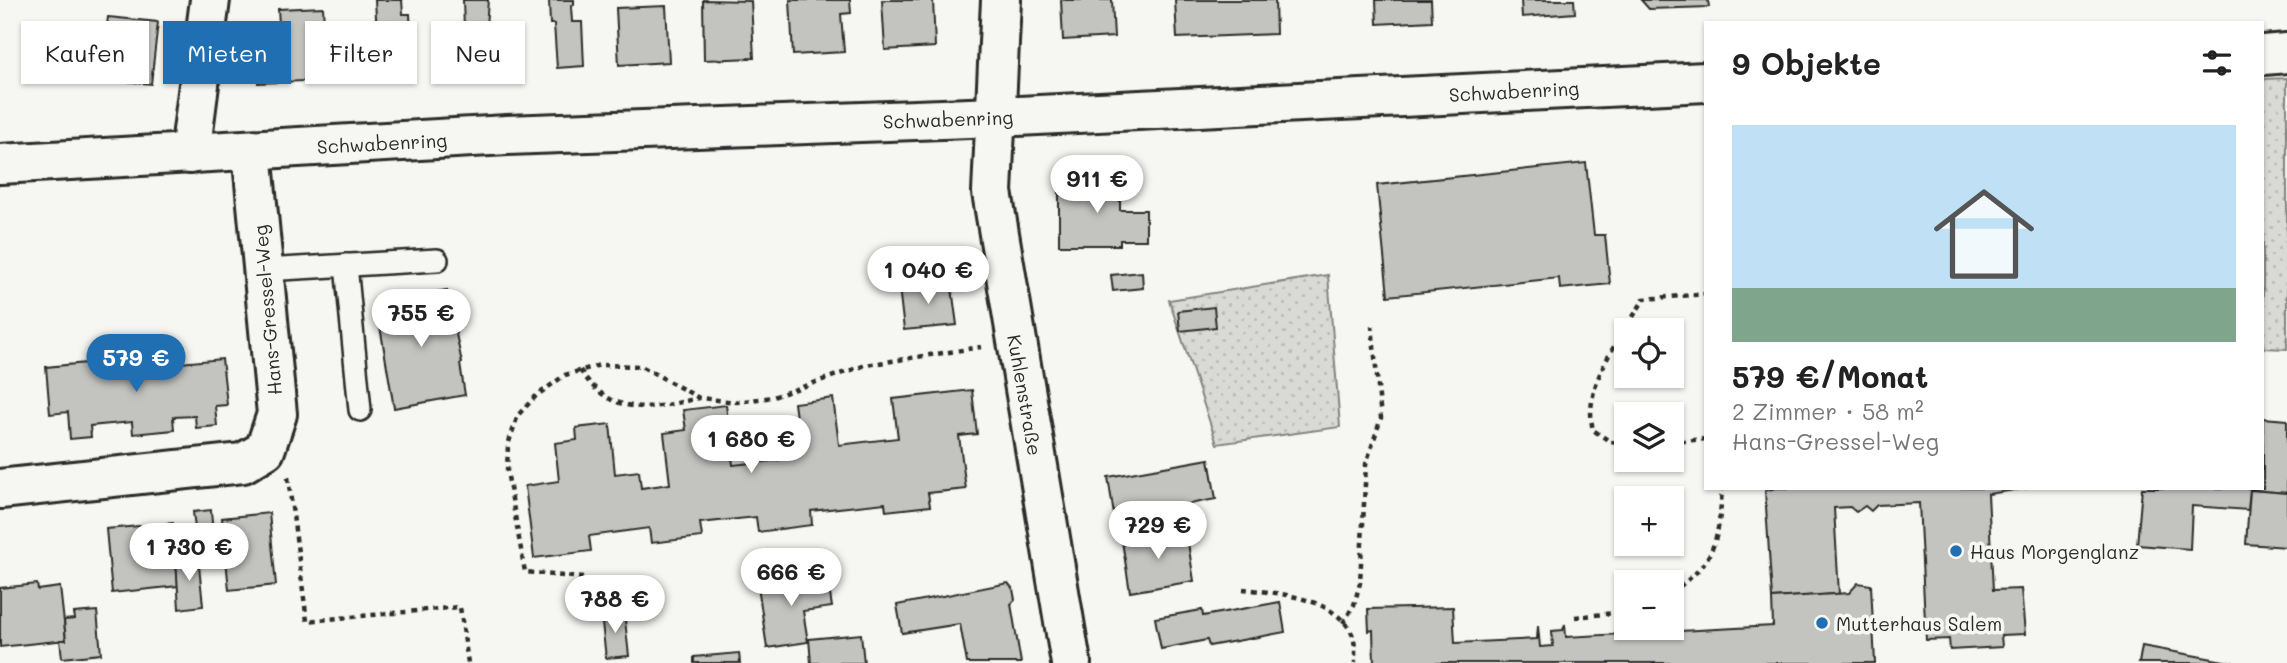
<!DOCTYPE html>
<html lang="de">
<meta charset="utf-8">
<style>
:root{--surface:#fff;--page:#f2f2f2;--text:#222;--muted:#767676;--line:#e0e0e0;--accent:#1f6fb2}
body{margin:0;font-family:Mali,sans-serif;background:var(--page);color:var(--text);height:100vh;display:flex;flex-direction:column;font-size:26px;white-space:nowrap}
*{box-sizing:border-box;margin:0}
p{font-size:23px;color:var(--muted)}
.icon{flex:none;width:38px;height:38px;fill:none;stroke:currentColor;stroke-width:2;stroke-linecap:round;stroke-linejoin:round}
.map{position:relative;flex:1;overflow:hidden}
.drawer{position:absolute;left:1704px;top:21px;width:560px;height:469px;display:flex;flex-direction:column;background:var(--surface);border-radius:0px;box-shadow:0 2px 5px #0004}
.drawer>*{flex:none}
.hud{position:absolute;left:21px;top:21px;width:665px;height:63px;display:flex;gap:14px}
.tools{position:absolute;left:1614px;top:318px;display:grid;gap:14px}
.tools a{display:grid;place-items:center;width:70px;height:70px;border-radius:0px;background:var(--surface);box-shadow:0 2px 5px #0004;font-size:35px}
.price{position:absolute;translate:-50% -60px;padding:0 16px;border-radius:24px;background:#fff;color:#222;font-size:23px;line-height:46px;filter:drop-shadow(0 2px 4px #0008)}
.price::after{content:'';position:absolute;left:50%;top:42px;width:21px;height:16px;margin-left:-10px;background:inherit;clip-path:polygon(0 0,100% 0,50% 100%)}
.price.active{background:var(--accent);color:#fff}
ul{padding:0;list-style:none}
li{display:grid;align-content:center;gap:14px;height:371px;padding:0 28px}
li+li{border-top:2px solid var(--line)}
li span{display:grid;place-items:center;height:217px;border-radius:0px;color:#555}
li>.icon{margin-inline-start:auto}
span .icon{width:126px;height:126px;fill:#fffc;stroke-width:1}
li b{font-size:30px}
h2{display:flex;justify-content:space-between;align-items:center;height:84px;padding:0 28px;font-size:30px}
.tag{padding:0 24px;border-radius:0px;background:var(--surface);box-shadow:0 2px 5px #0004;font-size:24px;line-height:63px}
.tag.active{background:var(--accent);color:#fff}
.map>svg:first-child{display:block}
.park{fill:url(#park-dots);stroke:#828280;stroke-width:2}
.building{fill:#c3c3c0;stroke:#2b2b2b;stroke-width:2}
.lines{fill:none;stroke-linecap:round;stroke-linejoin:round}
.lane-casing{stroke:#2b2b2b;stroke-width:26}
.street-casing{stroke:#2b2b2b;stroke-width:44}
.secondary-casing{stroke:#2b2b2b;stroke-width:44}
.path{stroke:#2b2b2b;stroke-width:4.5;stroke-dasharray:5 5;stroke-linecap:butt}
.lane{stroke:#f6f6f2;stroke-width:21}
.street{stroke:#f6f6f2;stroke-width:38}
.secondary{stroke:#f6f6f2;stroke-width:38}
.poi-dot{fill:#1f6fb2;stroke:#f6f6f2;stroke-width:2.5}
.labels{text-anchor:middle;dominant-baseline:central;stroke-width:7;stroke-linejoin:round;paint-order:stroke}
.street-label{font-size:19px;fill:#2b2b2b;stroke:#f6f6f2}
.poi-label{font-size:19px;fill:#2b2b2b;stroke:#f6f6f2;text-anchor:start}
</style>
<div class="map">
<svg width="2287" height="663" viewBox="0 0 2287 663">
<defs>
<pattern id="park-dots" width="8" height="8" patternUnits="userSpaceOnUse" patternTransform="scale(1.75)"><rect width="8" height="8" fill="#d9d9d5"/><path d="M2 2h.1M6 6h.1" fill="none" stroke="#babab7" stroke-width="1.8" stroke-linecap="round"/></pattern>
</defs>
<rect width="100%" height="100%" fill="#f6f6f2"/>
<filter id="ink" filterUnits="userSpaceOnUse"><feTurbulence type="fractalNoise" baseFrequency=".0143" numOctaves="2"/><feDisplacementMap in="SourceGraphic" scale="14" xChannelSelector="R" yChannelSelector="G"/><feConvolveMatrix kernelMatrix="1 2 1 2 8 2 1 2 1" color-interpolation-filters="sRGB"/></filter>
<g filter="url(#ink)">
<g class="park">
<path d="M2287,78V349L2263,348V79Z"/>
<path d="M1328,275L1340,427L1217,444L1169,300Z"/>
</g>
<g class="building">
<path d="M375,0H402L403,14H410L413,76L384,78L381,34H377Z"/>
<path d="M463,0H488L486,27L496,26L499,71L470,72L468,28L464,29Z"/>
<path d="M549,0H574V5L571,6L572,22H582L584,66L557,68L554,24H550Z"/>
<path d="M703,0L751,1L754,58L704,60Z"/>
<path d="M790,0H850L851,13L841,14L844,52L793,55Z"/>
<path d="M882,0H933L935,47L885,50Z"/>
<path d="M1061,0H1112L1114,37L1063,40Z"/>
<path d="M1175,0H1275L1276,34L1177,38Z"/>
<path d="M1376,0H1431L1432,21L1377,24Z"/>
<path d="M1521,0H1574L1575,13L1522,17Z"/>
<path d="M1641,0H1708L1709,7L1649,9Z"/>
<path d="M666,6L669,62L619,65L616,8Z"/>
<path d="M323,7L327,80L258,83L256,39L280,38L278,9Z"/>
<path d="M108,17L158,22L151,84L79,76L83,31L106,33Z"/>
<path d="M1586,163L1594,235H1605L1610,284L1560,289L1559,278L1388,296L1377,185Z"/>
<path d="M1081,175H1099V183H1120V210H1146V240H1120V245H1059V183H1082Z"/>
<path d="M1142,272L1143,288L1113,291L1111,275Z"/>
<path d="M951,281L957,325L904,330L899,287Z"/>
<path d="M447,290L462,363L460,364L465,395L394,408L376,303Z"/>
<path d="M1214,307L1216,327L1180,331L1178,311Z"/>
<path d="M147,357L148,366L222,359L227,405L215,406L217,426L196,428L195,416L173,417L174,430L133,434L132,422L90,426L91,437L70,439L68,412L50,414L46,367Z"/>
<path d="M972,390L977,434L959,436L966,489L928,493L930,506L886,511L885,503L811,511L812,525L758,532L756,517L700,523L702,537L651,543L649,528L589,536L591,551L534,558L525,486L559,481L555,443L577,440L576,428L610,424L615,474L639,471L641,488L670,484L664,433L686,430L683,410L726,405L733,465L779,460L775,429L797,426L794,403L833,398L839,445L898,438L893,399Z"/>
<path d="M2263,418L2287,420V493L2250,490L2248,510L2192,506L2190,549L2137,545L2142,488H2263Z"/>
<path d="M1209,459L1216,499L1136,514L1140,538L1126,541L1121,514L1114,515L1108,477Z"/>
<path d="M1775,488H2028L1988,494L1993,590L2021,589L2025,634L2001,635L2002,647L1950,650L1949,639L1926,640L1919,503L1877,505L1871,511L1865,506L1856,512L1850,507L1834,508L1839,594L1772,598L1765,491Z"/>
<path d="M2250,490L2287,493V547L2246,544Z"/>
<path d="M211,510L213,534L223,533L226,557L199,560L193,512Z"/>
<path d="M269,513L276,585L229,590L222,518Z"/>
<path d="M173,523L178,586L112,593L106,529Z"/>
<path d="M1186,530L1194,581L1130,592L1122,541Z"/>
<path d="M198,556L203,606L179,609L176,558Z"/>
<path d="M827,575L832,607L803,611L808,642L767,648L758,586Z"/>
<path d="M1008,583L1013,589L1015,600L1011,604L1021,663H967L960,624L902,633L897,605Z"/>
<path d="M1858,583L1871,585L1875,663H1374L1373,630L1369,631L1368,609L1453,607L1455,643L1537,639L1538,626L1540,647L1553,646L1552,631L1563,630L1565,624L1566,637L1773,626L1772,598L1849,593Z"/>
<path d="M37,584L38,590L60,587L66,640L0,647V588Z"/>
<path d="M1280,602L1285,632L1209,646L1207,640L1161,649L1155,618L1202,610L1203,616Z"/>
<path d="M97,611L101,654L62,658L60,640H66L64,620L75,619L74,613Z"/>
<path d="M624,611L629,656L606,658L601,614Z"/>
<path d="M861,634L864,663H811L809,639Z"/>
<path d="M2142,646L2235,663H2139Z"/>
<path d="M739,653L740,663H694V657Z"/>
</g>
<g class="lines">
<g class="lane-casing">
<g id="lane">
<path d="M346,265L360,410"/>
<path d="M264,270L437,260"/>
</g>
</g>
<g class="street-casing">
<g id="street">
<path d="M1001,0L992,192L1071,663"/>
<path d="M190,154L210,0"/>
<path d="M0,489L243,463L265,450L277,414L252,151"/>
</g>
</g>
<g class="secondary-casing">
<g id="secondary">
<path d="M2263,55L2287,53"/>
<path d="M0,164L507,135L996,117L1706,82"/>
</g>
</g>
<g class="path">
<path d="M580,370C611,417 651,410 698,398"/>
<path d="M1671,442L1706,439"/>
<path d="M1626,444L1611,442L1593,430C1582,383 1621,338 1644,299L1706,294"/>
<path d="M288,477L307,621L460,607L468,663"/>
<path d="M583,578L525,572L507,471L508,445L518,415L536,396L565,375L600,365L641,366L699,398L737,402L773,397L866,365L981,347"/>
<path d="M1243,589C1278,593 1330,597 1350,630C1356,639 1355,652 1355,663"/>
<path d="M1671,592C1716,564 1719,538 1722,488"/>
<path d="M1575,617L1626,612"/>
<path d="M1343,623L1354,605L1360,583L1366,464L1381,418L1372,326"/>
</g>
<use href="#lane" class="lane"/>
<use href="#street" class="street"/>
<use href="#secondary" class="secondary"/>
</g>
</g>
<g class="poi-dot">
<circle cx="1956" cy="551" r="7"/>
<circle cx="1822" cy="623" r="7"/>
</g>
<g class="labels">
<g class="street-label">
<text transform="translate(1514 91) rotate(-3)">Schwabenring</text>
<text transform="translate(948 119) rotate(-2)">Schwabenring</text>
<text transform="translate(382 143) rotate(-3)">Schwabenring</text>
<text transform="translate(267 310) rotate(-95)">Hans-Gressel-Weg</text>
<text transform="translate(1025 395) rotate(80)">Kuhlenstraße</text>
</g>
<g class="poi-label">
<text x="1970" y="551">Haus Morgenglanz</text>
<text x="1836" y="623">Mutterhaus Salem</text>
</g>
</g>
</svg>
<div class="tools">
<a><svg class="icon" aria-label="locate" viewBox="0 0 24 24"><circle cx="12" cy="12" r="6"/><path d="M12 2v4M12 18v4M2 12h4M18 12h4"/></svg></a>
<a><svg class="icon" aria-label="layers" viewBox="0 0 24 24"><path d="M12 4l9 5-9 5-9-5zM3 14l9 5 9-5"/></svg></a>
<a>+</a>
<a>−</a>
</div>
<b class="price" style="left:1097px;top:215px">911 €</b>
<b class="price" style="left:928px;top:306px">1 040 €</b>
<b class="price" style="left:421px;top:349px">755 €</b>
<b class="price active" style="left:136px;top:394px">579 €</b>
<b class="price" style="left:751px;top:475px">1 680 €</b>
<b class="price" style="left:1158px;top:561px">729 €</b>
<b class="price" style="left:189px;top:583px">1 730 €</b>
<b class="price" style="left:791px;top:608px">666 €</b>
<b class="price" style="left:615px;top:635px">788 €</b>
<div class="hud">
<a class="tag">Kaufen</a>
<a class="tag active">Mieten</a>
<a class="tag">Filter</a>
<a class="tag">Neu</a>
</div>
<section class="drawer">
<h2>9 Objekte<svg class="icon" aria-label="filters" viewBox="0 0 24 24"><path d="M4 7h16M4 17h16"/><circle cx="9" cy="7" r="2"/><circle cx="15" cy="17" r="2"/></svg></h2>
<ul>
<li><span style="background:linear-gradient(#bfe0f5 75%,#7fa58c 0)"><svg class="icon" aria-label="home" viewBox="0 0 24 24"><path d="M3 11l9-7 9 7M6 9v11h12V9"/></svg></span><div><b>579 €/Monat</b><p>2 Zimmer · 58 m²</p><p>Hans-Gressel-Weg</p></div></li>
</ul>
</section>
</div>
